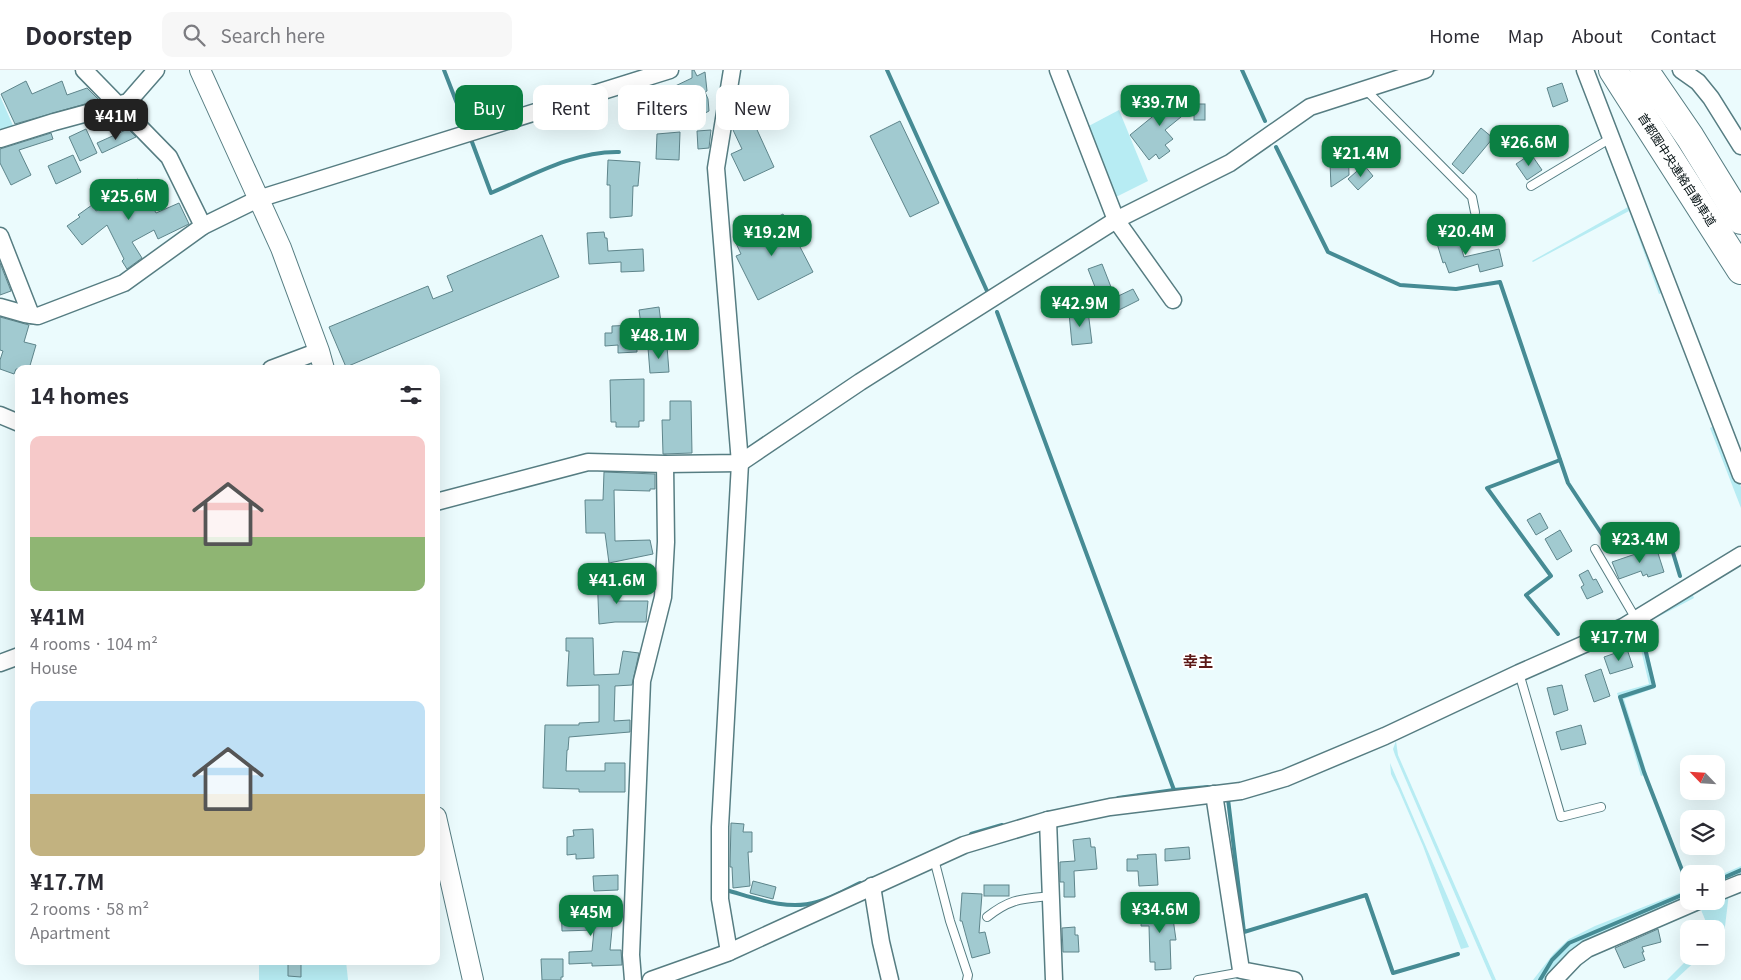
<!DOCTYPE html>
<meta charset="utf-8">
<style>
:root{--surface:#fff;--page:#f7f7f7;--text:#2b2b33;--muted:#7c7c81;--line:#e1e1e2;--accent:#0b8043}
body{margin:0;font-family:Georgia,"Noto Sans JP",serif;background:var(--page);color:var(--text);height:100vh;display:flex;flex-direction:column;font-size:19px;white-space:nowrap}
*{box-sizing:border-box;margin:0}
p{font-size:16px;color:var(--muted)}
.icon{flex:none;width:28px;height:28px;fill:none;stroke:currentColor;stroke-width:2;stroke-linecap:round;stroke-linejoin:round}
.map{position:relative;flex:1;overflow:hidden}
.drawer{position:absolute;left:15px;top:295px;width:425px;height:600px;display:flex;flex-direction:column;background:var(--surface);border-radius:10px;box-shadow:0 5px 20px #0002}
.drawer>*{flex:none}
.top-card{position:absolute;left:455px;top:15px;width:475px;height:45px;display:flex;gap:10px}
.needle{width:32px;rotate:295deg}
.tools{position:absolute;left:1680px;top:685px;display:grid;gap:10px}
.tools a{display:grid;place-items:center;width:45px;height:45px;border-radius:10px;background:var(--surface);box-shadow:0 5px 20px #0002;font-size:25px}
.price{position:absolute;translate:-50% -42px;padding:0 11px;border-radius:10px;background:var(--accent);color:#fff;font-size:16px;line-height:32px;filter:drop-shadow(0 1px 2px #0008)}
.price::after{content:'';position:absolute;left:50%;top:30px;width:15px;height:11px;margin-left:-8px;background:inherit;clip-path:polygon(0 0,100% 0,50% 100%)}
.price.current{background:#222;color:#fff}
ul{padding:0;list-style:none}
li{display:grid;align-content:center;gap:10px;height:265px;padding:0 15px}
li span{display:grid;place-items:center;height:155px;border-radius:10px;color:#555}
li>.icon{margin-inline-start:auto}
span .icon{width:90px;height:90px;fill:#fffc;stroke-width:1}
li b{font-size:21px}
h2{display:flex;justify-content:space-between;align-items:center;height:60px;padding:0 15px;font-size:21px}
.tag{padding:0 18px;border-radius:10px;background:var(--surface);box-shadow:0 5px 20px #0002;font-size:18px;line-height:45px}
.tag.current{background:var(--accent);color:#fff}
header{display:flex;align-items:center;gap:30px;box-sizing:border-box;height:70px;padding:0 25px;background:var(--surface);border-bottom:1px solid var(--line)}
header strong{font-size:24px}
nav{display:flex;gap:28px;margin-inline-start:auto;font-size:18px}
.search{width:350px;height:45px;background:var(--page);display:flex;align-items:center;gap:12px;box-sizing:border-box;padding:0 18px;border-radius:10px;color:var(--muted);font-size:19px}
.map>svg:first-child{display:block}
.green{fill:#b7ecf3}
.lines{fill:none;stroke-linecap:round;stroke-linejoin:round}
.stream{stroke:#468b94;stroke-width:4}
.building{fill:#a1cad0;stroke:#5e858b}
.service-casing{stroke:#567d82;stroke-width:10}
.minor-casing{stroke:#567d82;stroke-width:19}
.tertiary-casing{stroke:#567d82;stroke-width:22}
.motorway-casing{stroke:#567d82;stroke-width:30}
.service{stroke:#fff;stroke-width:8}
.minor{stroke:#fff;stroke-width:16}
.tertiary{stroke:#fff;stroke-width:20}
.motorway{stroke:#fff;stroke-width:28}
.labels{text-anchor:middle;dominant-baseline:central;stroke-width:4;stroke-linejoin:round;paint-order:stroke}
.street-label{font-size:12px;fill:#020e10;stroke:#fff}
.quarter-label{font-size:15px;font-weight:bold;fill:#5d1917;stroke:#fff}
</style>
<header>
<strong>Doorstep</strong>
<div class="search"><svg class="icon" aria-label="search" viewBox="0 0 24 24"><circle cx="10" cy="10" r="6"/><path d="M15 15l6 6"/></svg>Search here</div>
<nav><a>Home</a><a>Map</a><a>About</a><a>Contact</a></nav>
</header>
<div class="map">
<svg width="1741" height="910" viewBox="0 0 1741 910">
<rect width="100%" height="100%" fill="#ebfbfd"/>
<g class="green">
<path d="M0,26L15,60L0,65Z"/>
<path d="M1119,40L1148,111L1112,129L1085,58Z"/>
<path d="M1607,72L1665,222L1659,224L1629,141L1533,192L1532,191L1628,137L1605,77L1554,108L1552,106Z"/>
<path d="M1711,339L1741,417V438L1710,358L1714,356Z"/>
<path d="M1691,520L1694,528L1652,550L1645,564L1655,618L1624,629L1647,704L1641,706L1617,623L1649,614L1635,554Z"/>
<path d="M1396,671L1398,685L1496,910H1492L1395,685L1393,679Z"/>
<path d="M1390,693L1469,877L1461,879L1423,776L1398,718L1391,704Z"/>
<path d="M1741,796V809L1716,820V807Z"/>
<path d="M1689,819V831L1586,875L1549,910H1533L1554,883L1569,869L1595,856Z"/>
<path d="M1729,823L1724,865L1716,872V859H1709L1699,835L1709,831H1716V828Z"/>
<path d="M1691,886H1701L1675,910H1667Z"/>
<path d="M259,891H346L348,910H259Z"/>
</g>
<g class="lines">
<g class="stream">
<path d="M444,0L465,54"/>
<path d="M887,0L987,221"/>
<path d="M1242,0L1265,51"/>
<path d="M472,72L491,123C531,106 574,81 619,82"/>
<path d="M1276,77L1328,182L1400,215L1456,219L1500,212L1568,413L1607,472L1665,456L1680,506"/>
<path d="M997,242L1174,720L1208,717"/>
<path d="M1649,548L1647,549L1642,566L1654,616L1620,627L1644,702L1689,818"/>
<path d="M1558,564L1526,525L1551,506L1487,418L1560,390"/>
<path d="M1118,728L1174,720"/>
<path d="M1228,729L1244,862L1366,825L1393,903L1458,884"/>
<path d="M971,764L1002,755"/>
<path d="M1716,811L1741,800"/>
<path d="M726,820C755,828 787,841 817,832C832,828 846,820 860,813"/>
<path d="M1540,910L1552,890L1569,873L1689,822"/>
</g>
</g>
<g class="building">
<path d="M692,0H694L697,6L705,2L707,21L705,22L708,29L709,41L696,48L693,17L671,18L692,8Z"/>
<path d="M26,11L32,24L62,11L67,25L87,18L99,30L15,54L1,24Z"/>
<path d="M1562,13L1568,31L1553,37L1547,18Z"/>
<path d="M653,16L659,32L635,40L630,24Z"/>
<path d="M1178,21L1192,38L1165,60L1173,69L1165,75L1170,81L1159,89L1156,84L1149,90L1130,65L1157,43L1155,40Z"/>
<rect x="1194" y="34" width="11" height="16"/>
<path d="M753,51L774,97L744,111L731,84L742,79L733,60Z"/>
<path d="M900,51L939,133L910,147L870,66Z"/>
<path d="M1481,58L1493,68L1463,104L1452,94Z"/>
<path d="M86,59L97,83L80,91L69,67Z"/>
<path d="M128,59L136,67L102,83L97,73Z"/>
<path d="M711,60L709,78L698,79L697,61Z"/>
<path d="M680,62L679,90L656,89L657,64Z"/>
<path d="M51,63L53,69L19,80L31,105L11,115L0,93V79Z"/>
<path d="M1348,68L1349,105L1331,117L1329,69Z"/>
<path d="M1531,84L1542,100L1527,110L1516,94Z"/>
<path d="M73,85L81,102L56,114L48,96Z"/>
<path d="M608,90L640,92L638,116H633L632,146L610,148V115H607Z"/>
<path d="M1364,95L1373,106L1358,120L1348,109Z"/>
<path d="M138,109L156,143L179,133L189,154L158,169L154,160L132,172L142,188L127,199L122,191L124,189L107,155L82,175L67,156L80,147L78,145L92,135L96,141L125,125L121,119Z"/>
<path d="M783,144L813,202L758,230L736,186L741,184L734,169Z"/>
<path d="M604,162L605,168H607L608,181L643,179L644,201L621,202V192L589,194L587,163Z"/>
<path d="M1447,163L1449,170L1458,167L1464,187L1499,179L1503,196L1480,202L1478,194L1449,203L1445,192L1443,193L1435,167Z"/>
<path d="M542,165L559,207L346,297L329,257L428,216L433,229L453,221L447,206Z"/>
<path d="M0,193L11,221L0,225Z"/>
<path d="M1102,194L1111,217L1097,222L1088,199Z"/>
<path d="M1133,219L1139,230L1117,241L1112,229Z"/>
<path d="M659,237L661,253L641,255L639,240Z"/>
<path d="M1088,241L1092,273L1072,275L1069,243Z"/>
<path d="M0,247L29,255L24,272L36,275L29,299H16L14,304L0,299V290L3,281L0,280Z"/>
<path d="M636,255L637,282L618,283V275L605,276V263H612V256Z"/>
<path d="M667,276L669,302L650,303L648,278Z"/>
<path d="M644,309V351H639V357H616V352H611L610,310Z"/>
<path d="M670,331H691L692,383L663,384L662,350H670Z"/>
<path d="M604,402L655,404V419H650V421L614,420L615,471L650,470L653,484L609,493L605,463H586L585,430H603Z"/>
<path d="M1540,443L1548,458L1536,465L1527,450Z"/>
<path d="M1560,460L1572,481L1557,490L1545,469Z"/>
<path d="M1656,477L1664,502L1648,507L1647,504L1643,506L1641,501L1619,509L1612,492Z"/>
<path d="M1588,500L1593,510L1596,509L1603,522L1587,529L1581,517L1584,515L1579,505Z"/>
<path d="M597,503H611V512H613L614,531H648L646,552H615L599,554Z"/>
<path d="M566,568H593L594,605L619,604L623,581L639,583L632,615L615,616L614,651L630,650V662L569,667L568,680H567L566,701H605V693H625V722H579V719L543,718L545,655H579V653L599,652V615L567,616L569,581H566Z"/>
<path d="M1627,579L1633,597L1610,604L1604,587Z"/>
<path d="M1601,599L1610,626L1594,632L1585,605Z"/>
<path d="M1562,615L1568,640L1554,645L1547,618Z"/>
<path d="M1581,655L1586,674L1561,680L1556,662Z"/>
<path d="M731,753L744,754L743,762H752V782H748L750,816L733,818L732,797H730Z"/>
<path d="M593,759L594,788L576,789V784L567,785V767L574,766L573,760Z"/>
<path d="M1090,768L1091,777H1095L1097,799L1074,801L1075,827H1064V812H1060V792L1075,791L1073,770Z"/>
<path d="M1189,777L1190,789L1165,791V779Z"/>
<path d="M1156,784L1158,815L1139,816L1138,801H1127V789H1138L1137,785Z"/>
<path d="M618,805V820L594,821L593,806Z"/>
<path d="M753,811L776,817L773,829L750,823Z"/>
<rect x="984" y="815" width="25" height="11"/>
<path d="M962,823L982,824L979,863L985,862L990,883L972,888L962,851H960Z"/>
<path d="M561,832H574V834H578V846L613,849L610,880H621L622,895L592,896V893L569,894V882L592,881L594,860L562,861Z"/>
<path d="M1171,834L1176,870H1170L1171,899L1155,900V892H1150L1149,856H1141L1142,837Z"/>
<path d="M1075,857V865H1078L1079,882H1063L1062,858Z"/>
<path d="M1658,859L1661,872L1642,877L1644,882H1642L1645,890L1624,898L1615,878Z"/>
<path d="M541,889H563V907H561V910H542Z"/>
<path d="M288,891H301V907L288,906Z"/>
</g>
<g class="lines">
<g class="service-casing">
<g id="service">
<path d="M1366,20L1472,127L1475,142"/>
<path d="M1531,116L1611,68"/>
<path d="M1595,479L1636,549"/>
<path d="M1519,603L1561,747L1601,737"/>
<path d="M934,789L950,851L968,905L967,910"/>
<path d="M987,847C1011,828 1022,829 1051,826"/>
<path d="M1198,910L1237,903L1241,900"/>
</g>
</g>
<g class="minor-casing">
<g id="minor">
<path d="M84,0L169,87L203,156"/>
<path d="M1058,0L1116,150L1173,230"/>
<path d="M1585,0L1741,405"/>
<path d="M1681,0L1698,12L1711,28L1741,76"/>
<path d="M0,69L54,52L128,32L156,0"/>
<path d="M0,166L31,245"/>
<path d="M0,237L25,244L38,246L124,213L203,156L258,129L670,0"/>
<path d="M271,299L319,281"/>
<path d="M0,345L19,353"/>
<path d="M436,432L588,392L665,394L740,393L860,312L1116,150L1230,93L1310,37L1425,0"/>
<path d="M0,593L19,586"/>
<path d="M1214,724L1241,900L1294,910"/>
<path d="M1048,750L1054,910"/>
<path d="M872,816L881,872L890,910"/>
<path d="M1716,823L1741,813"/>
<path d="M729,882L720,829V757L740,393L716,98L732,0"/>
<path d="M633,910L631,885L642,611L663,527L666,472L665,394"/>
<path d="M651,910L727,883L964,775L1048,750L1110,737L1241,721L1285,708L1385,666L1519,603L1623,557L1741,485"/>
<path d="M1554,910L1575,888L1587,879L1698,831"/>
</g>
</g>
<g class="tertiary-casing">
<g id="tertiary">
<path d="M200,0L281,178L319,281L324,299"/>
<path d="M436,747L473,910"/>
</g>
</g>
<g class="motorway-casing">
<g id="motorway">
<path d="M1613,0L1741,200"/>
<path d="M1644,0L1690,67L1741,150"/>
</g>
</g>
<use href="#service" class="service"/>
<use href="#minor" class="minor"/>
<use href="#tertiary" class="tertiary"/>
<use href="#motorway" class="motorway"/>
</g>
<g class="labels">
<g class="street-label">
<text transform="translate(1678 99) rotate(57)">首都圏中央連絡自動車道</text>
</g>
<g class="quarter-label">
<text x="1198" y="590">幸主</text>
</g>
</g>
</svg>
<div class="tools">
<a><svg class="needle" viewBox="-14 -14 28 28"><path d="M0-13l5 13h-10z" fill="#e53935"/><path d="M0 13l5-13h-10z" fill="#7c7c81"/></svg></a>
<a><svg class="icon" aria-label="layers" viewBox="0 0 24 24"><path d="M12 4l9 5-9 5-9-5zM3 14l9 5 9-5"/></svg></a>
<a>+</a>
<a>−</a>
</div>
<b class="price" style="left:1160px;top:57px">¥39.7M</b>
<b class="price current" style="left:116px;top:71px">¥41M</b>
<b class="price" style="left:1529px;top:97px">¥26.6M</b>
<b class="price" style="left:1361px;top:108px">¥21.4M</b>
<b class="price" style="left:129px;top:151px">¥25.6M</b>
<b class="price" style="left:1466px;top:186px">¥20.4M</b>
<b class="price" style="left:772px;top:187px">¥19.2M</b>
<b class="price" style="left:1080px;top:258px">¥42.9M</b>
<b class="price" style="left:659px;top:290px">¥48.1M</b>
<b class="price" style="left:1640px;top:494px">¥23.4M</b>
<b class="price" style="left:617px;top:535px">¥41.6M</b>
<b class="price" style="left:1619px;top:592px">¥17.7M</b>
<b class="price" style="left:1160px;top:864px">¥34.6M</b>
<b class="price" style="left:591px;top:867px">¥45M</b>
<div class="top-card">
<a class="tag current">Buy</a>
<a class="tag">Rent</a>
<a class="tag">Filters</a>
<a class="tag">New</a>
</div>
<section class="drawer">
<h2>14 homes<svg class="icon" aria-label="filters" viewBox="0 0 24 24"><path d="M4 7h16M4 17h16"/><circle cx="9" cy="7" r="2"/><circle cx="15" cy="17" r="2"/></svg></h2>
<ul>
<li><span style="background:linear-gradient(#f6c9c9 65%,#8fb573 0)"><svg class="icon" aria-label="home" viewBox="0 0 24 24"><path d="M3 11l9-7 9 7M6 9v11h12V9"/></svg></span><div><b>¥41M</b><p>4 rooms · 104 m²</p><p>House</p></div></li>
<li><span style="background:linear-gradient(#bfe0f5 60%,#c2b280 0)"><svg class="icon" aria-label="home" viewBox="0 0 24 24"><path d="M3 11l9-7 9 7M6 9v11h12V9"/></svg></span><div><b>¥17.7M</b><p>2 rooms · 58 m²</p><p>Apartment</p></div></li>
</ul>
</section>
</div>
